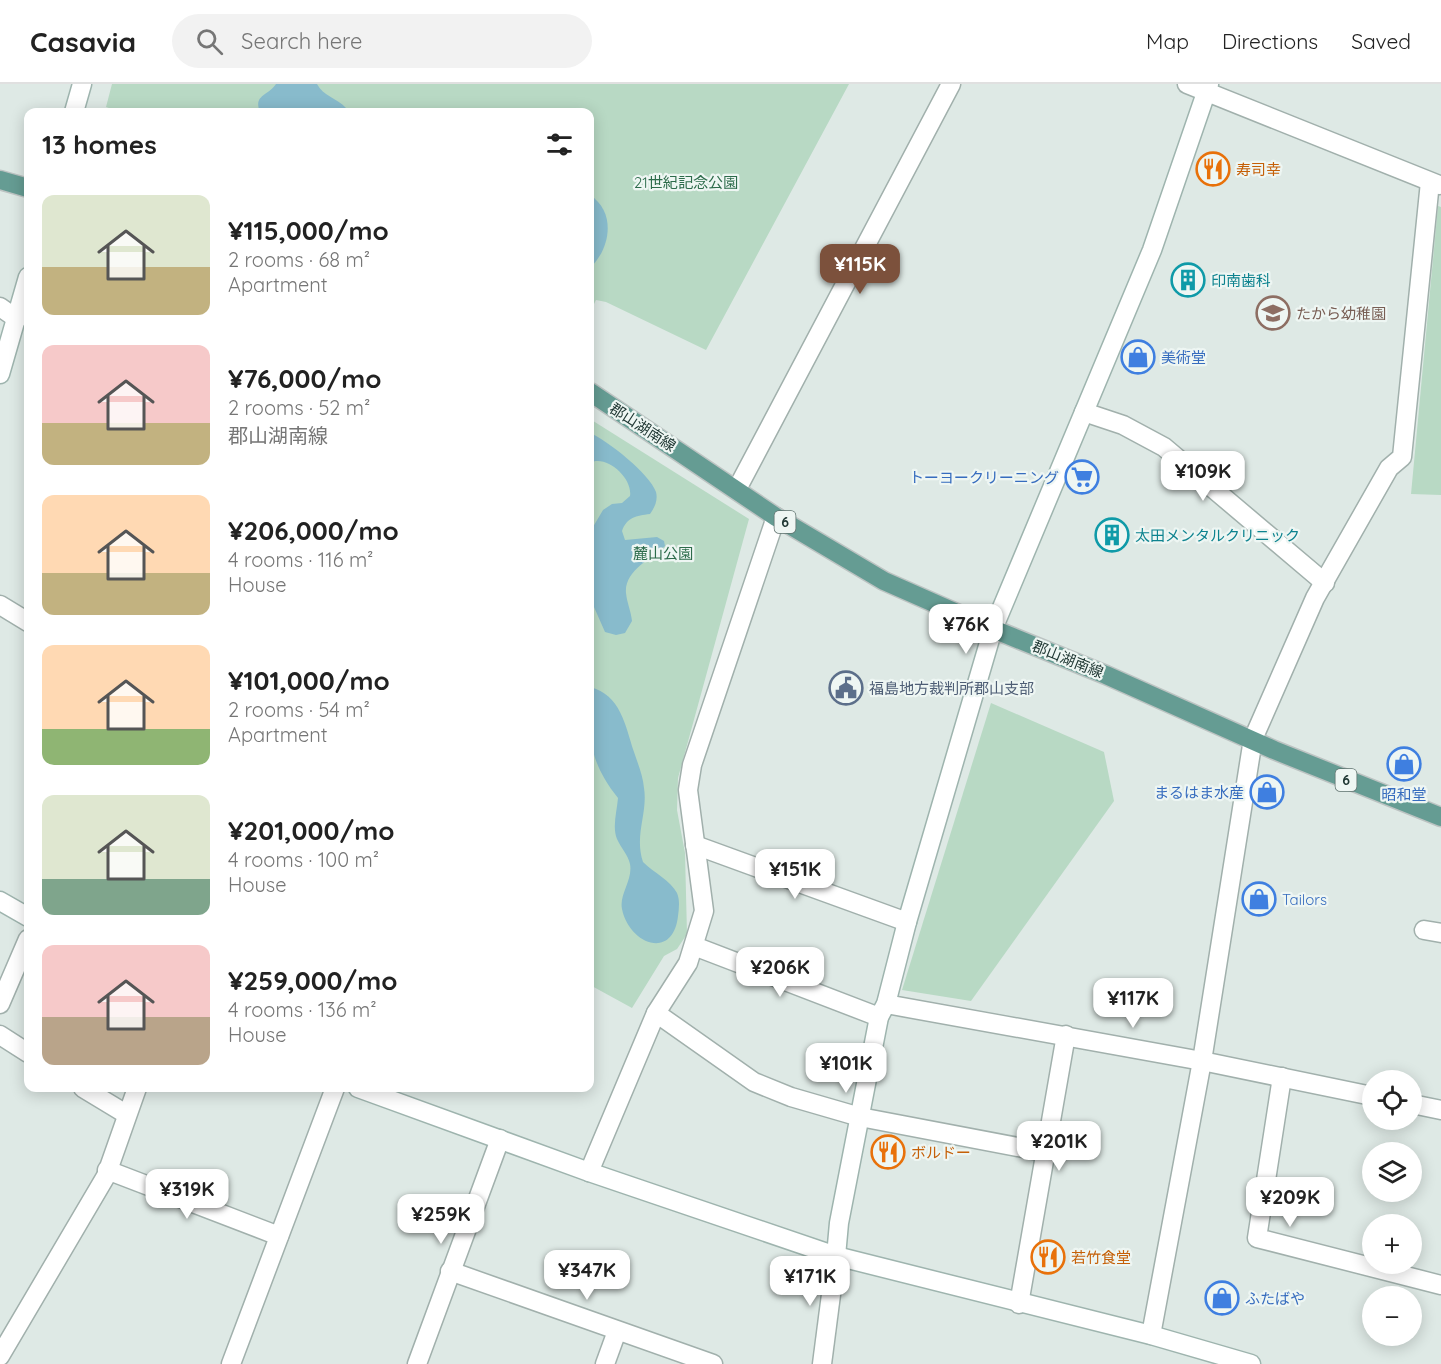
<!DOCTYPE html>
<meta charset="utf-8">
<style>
:root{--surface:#fff;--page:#f2f2f2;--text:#222;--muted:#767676;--line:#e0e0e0;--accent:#7c513c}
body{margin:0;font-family:Quicksand,"Noto Sans JP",sans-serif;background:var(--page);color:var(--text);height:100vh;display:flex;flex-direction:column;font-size:22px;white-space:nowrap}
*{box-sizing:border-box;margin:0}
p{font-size:20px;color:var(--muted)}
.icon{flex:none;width:33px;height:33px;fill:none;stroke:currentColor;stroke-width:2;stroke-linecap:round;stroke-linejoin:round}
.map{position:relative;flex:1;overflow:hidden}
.side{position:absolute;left:24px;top:24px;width:570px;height:984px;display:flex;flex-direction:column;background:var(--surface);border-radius:12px;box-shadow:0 3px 15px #0003}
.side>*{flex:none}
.buttons{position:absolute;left:1362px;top:986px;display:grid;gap:12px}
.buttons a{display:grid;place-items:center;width:60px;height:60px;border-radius:50%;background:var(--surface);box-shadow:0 3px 15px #0003;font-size:30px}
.price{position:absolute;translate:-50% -51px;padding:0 14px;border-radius:12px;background:#fff;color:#222;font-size:20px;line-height:39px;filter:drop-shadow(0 2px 3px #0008)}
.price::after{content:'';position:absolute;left:50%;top:36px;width:18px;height:14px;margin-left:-9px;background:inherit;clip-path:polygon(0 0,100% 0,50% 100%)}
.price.current{background:var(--accent);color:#fff}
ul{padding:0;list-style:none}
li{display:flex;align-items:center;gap:18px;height:150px;padding:0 18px}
li span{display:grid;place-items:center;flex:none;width:168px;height:120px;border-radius:12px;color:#555}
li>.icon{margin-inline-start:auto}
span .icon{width:72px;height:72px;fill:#fffc;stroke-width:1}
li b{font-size:26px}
h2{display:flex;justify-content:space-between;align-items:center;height:72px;padding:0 18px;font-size:26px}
header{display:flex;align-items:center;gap:36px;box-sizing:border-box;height:84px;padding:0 30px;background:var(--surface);border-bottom:2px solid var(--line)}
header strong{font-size:28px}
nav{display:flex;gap:33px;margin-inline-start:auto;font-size:21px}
.search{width:420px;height:54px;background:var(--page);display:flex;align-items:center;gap:15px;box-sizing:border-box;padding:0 21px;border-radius:33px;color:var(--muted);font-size:22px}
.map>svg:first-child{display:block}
.green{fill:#b8d9c4}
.water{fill:#8bc}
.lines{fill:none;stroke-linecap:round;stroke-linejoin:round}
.street-casing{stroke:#a1b0ac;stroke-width:21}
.secondary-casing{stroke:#9eb4ae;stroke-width:21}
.primary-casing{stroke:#bcc3c2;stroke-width:21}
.street{stroke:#fff;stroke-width:18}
.secondary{stroke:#fff;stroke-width:18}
.primary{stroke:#659c93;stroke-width:18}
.labels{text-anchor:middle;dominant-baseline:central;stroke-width:4.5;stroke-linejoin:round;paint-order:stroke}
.shield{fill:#eef6f3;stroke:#5e716d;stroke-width:1.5}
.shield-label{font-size:14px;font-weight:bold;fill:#203834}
.food-label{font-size:15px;fill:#c56008;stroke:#eef6f3;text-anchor:start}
.park-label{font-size:15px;fill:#2d6c4b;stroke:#eef6f3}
.culture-label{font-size:15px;fill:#0d838f;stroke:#eef6f3;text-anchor:start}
.education-label{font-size:15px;fill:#785e54;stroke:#eef6f3;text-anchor:start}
.shop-label{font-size:15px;fill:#366cbe;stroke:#eef6f3;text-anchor:start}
.street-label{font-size:15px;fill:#203834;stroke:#eef6f3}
.service-label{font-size:15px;fill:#4e5e75;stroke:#eef6f3;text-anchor:start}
</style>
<header>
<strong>Casavia</strong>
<div class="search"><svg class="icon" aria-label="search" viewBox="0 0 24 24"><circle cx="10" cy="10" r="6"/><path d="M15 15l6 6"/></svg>Search here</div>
<nav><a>Map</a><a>Directions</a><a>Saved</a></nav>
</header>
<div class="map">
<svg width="1441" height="1280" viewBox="0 0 1441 1280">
<rect width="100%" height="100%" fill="#dee9e5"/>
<g class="green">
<path d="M112,0H849L706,266L606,218L596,216L590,228V28H120L106,23Z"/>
<path d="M1438,122L1441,123V411L1411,410Z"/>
<path d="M590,335L749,435L678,694L677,726L685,769L687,850L677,865L664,872L632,924L590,901Z"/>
<path d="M991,619L1104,668L1114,717L971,917L902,906Z"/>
</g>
<g class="water">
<path d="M276,0H317C323,12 337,14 346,24L344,28H260C253,11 268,12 276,0Z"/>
<path d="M590,111C617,129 610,165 590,184Z"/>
<path d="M590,349C607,356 650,390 656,408C658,416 655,423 650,430C636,432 627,433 622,447L625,456L657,453L664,457L665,462C651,475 624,487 626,509C627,519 631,527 632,537L625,549L616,551L605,548L590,514V448L603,426L612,420L622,419L630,412C633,394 606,370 590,379Z"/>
<path d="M590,603C621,611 625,641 634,668C638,680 643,692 644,704C648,729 634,751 643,778C653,788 671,797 677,809C680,816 679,824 678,832C673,877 629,860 622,825C619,810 633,796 630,780C628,771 621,764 617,755C612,743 617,727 618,714C587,675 589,651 590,603Z"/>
</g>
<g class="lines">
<g class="street-casing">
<g id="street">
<path d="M1187,0L1439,101"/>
<path d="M0,223L17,235"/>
<path d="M1084,328L1123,341L1164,363L1325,499"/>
<path d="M737,405L951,0"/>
<path d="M0,521L28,538"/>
<path d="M695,761L907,838"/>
<path d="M1424,846L1441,849"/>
<path d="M694,862L879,933"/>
<path d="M0,920L28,855"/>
<path d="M886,920L1202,977L1372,1012"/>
<path d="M656,929L754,998L791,1013L860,1033L1044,1068"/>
<path d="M0,951L28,969"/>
<path d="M1282,993L1257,1154L1441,1201"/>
<path d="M83,1004L126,1030"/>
<path d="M1412,1020L1441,1026"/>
<path d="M107,1086L279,1152"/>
<path d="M589,1088L656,929L688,879L704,827L688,706L692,681L776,433"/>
<path d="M450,1187L713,1280"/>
<path d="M1019,1220L1066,951"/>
<path d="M1151,1251L1202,977L1253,655L1315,514L1389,384L1402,373L1430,98"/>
<path d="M0,1272L106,1092L137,1004"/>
<path d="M231,1280L335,1004"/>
<path d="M417,1280L500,1055"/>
<path d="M605,1280L617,1247"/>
<path d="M822,1280L836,1172"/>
</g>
</g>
<g class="secondary-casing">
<g id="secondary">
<path d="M74,28L82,0"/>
<path d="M0,290L28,193"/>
<path d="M0,817L28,833"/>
<path d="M358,1004L589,1088L836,1172L1151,1251L1251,1280"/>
<path d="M836,1172L839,1139L879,933L886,920L907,838L993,545L1152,166L1209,0"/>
</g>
</g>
<g class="primary-casing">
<g id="primary">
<path d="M0,96L28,104"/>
<path d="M590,308L776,433L884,497L993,545L1106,591L1274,666L1441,733"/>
</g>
</g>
<use href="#street" class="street"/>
<use href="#secondary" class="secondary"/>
<use href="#primary" class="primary"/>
</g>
<defs>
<g id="restaurant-ring" transform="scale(1.725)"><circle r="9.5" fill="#eef6f3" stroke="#e8710a" stroke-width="1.5"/><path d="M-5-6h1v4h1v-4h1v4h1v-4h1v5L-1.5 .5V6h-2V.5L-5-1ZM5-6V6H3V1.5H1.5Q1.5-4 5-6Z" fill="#e8710a"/></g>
<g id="building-ring" transform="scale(1.725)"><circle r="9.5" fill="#eef6f3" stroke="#0f9aa8" stroke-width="1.5"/><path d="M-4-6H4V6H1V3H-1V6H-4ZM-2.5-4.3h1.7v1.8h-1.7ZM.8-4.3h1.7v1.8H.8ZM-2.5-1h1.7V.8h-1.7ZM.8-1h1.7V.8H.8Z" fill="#0f9aa8"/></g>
<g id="school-ring" transform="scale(1.725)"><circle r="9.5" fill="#eef6f3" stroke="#8d6e63" stroke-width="1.5"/><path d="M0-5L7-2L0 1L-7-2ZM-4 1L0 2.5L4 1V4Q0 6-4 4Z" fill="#8d6e63"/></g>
<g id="shop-ring" transform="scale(1.725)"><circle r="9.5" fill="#eef6f3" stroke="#3f7fe0" stroke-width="1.5"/><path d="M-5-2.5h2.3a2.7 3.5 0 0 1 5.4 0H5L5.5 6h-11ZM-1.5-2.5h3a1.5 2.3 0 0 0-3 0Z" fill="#3f7fe0"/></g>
<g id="supermarket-ring" transform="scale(1.725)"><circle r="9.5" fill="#eef6f3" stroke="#3f7fe0" stroke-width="1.5"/><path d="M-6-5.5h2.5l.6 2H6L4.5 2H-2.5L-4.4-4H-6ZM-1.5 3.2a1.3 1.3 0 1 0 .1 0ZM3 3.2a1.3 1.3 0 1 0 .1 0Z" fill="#3f7fe0"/></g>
<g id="civic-ring" transform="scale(1.725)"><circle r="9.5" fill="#eef6f3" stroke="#5c6f8a" stroke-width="1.5"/><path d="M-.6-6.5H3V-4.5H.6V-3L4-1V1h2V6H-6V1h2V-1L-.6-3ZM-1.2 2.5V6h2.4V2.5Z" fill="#5c6f8a"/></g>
</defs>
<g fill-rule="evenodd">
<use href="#restaurant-ring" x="1213" y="85"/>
<use href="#building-ring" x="1188" y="196"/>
<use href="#school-ring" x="1273" y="229"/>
<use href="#shop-ring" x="1138" y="273"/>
<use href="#supermarket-ring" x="1082" y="393"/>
<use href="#building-ring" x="1112" y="451"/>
<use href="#civic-ring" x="846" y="604"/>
<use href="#shop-ring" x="1404" y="680"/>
<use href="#shop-ring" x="1267" y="708"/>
<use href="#shop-ring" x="1259" y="815"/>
<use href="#restaurant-ring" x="888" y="1068"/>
<use href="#restaurant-ring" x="1048" y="1173"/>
<use href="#shop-ring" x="1222" y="1214"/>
</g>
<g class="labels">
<g class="shield">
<rect x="774.5" y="427" width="21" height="22" rx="4.5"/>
<rect x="1335.5" y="685" width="21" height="22" rx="4.5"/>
</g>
<g class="shield-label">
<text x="785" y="438">6</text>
<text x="1346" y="696">6</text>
</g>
<g class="food-label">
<text x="1236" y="85">寿司幸</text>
<text x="911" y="1068">ボルドー</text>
<text x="1071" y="1173">若竹食堂</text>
</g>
<g class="park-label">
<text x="686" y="98">21世紀記念公園</text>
<text x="663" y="469">麓山公園</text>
</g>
<g class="culture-label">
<text x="1211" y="196">印南歯科</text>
<text x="1135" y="451">太田メンタルクリニック</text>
</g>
<g class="education-label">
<text x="1296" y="229">たから幼稚園</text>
</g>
<g class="shop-label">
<text x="1161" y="273">美術堂</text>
<text x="1059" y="393" text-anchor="end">トーヨークリーニング</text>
<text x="1244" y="708" text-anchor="end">まるはま水産</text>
<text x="1404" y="710" text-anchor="middle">昭和堂</text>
<text x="1282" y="815">Tailors</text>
<text x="1245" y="1214">ふたばや</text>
</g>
<g class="street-label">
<text transform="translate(643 343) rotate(33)">郡山湖南線</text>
<text transform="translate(1068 575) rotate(22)">郡山湖南線</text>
</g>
<g class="service-label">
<text x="869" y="604">福島地方裁判所郡山支部</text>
</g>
</g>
</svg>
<div class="buttons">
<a><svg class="icon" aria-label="locate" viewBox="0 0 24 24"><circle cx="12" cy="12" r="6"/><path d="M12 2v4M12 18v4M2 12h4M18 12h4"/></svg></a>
<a><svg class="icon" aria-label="layers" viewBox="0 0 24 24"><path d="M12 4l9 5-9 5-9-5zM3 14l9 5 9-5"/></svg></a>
<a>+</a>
<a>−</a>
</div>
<b class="price current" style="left:860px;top:211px">¥115K</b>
<b class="price" style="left:1203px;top:418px">¥109K</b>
<b class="price" style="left:966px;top:571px">¥76K</b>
<b class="price" style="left:795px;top:816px">¥151K</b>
<b class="price" style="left:780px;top:914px">¥206K</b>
<b class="price" style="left:1133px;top:945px">¥117K</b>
<b class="price" style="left:846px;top:1010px">¥101K</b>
<b class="price" style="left:1059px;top:1088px">¥201K</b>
<b class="price" style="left:187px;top:1136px">¥319K</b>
<b class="price" style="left:1290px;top:1144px">¥209K</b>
<b class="price" style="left:441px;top:1161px">¥259K</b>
<b class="price" style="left:587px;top:1217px">¥347K</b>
<b class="price" style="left:810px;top:1223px">¥171K</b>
<section class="side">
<h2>13 homes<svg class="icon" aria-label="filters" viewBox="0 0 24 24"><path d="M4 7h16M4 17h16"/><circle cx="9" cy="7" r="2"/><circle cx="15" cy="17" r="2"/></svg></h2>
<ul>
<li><span style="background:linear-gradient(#dfe7d0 60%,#c2b280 0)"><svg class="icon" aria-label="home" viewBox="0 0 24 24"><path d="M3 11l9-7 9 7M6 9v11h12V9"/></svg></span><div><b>¥115,000/mo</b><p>2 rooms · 68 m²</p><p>Apartment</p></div></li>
<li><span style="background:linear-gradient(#f6c9c9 65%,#c2b280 0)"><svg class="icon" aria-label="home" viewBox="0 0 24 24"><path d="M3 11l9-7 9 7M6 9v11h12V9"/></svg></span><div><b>¥76,000/mo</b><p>2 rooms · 52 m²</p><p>郡山湖南線</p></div></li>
<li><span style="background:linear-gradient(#ffd9b3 65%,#c2b280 0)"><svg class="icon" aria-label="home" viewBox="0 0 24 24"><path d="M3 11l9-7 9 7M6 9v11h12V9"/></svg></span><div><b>¥206,000/mo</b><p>4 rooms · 116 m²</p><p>House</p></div></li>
<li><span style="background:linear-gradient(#ffd9b3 70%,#8fb573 0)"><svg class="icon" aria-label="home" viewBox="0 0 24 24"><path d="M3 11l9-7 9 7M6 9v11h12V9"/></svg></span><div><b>¥101,000/mo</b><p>2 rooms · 54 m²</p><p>Apartment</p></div></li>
<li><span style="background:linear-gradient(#dfe7d0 70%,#7fa58c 0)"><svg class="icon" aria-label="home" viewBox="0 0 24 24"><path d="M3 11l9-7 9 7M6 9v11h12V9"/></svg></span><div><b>¥201,000/mo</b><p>4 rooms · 100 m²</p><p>House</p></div></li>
<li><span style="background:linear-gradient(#f6c9c9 60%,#b9a48a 0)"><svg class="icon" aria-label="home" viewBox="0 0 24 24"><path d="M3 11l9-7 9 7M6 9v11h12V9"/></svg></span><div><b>¥259,000/mo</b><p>4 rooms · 136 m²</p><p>House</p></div></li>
</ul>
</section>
</div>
